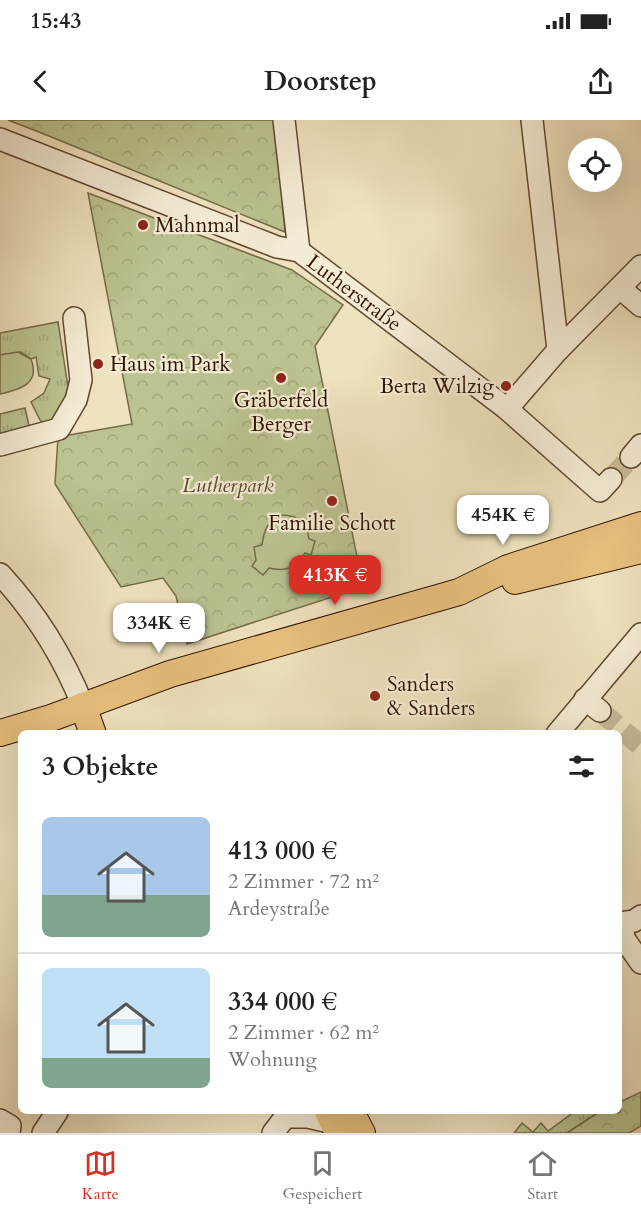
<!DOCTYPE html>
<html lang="de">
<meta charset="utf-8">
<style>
:root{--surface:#fff;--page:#f6f6f6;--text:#222;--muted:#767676;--line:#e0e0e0;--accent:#d93025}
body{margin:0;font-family:Cardo,serif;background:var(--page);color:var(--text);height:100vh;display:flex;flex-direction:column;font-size:22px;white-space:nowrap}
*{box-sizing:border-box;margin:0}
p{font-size:20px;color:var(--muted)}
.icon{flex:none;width:33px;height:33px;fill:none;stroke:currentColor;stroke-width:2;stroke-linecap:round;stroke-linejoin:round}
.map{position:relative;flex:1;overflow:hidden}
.side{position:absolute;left:18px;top:610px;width:604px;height:384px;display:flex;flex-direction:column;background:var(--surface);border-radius:9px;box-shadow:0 6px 24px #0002}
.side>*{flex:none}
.buttons{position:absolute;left:568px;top:18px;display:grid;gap:12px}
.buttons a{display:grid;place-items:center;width:54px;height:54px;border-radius:50%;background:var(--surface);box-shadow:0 6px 24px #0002;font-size:30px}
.price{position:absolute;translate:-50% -51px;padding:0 14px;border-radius:12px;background:#fff;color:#222;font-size:20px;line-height:39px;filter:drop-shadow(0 2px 3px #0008)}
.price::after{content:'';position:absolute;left:50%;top:36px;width:18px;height:14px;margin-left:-9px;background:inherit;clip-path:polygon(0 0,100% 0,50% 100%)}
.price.selected{background:var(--accent);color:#fff}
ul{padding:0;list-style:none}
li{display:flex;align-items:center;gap:18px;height:150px;padding:0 24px}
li+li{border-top:2px solid var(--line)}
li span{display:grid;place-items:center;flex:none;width:168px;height:120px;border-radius:9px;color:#555}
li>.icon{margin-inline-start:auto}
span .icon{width:72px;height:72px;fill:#fffc;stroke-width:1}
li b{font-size:26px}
h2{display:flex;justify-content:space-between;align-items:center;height:72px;padding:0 24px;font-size:26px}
.status{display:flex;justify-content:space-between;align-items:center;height:42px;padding:0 30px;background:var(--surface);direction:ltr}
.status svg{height:16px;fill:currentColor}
header{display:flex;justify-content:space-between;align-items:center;height:78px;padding:0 24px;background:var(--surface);font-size:27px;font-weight:700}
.menu{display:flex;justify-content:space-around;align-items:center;height:84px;border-top:2px solid var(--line);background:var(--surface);font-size:16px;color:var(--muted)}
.menu a{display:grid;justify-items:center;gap:3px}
.menu .selected{color:var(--accent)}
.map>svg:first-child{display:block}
.grass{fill:url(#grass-tufts);stroke:#766b49;stroke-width:1.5}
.park{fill:url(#park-crowns);stroke:#766b49;stroke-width:1.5}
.garden{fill:#bbc390;stroke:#766b49;stroke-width:1.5}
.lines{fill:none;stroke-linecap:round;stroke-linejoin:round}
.minor-tunnel{stroke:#c9b998;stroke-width:21;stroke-dasharray:21 10;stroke-linecap:butt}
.minor-casing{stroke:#614731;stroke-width:24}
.major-casing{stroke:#321302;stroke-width:28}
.minor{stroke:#f5ecd5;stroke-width:21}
.major{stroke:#e8c17f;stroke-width:26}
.poi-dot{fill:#8f2418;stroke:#f5ecd5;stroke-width:2}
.labels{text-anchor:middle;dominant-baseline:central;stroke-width:4.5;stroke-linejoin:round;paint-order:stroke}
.poi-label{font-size:21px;fill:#321302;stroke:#f5ecd5;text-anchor:start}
.street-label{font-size:21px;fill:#321302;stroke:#f5ecd5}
.park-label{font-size:21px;font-style:italic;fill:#5b482d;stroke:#f5ecd5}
</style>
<div class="status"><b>15:43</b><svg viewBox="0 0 49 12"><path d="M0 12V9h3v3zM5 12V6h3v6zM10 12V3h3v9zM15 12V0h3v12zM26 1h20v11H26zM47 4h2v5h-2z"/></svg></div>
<header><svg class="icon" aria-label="back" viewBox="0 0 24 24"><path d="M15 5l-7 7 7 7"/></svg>Doorstep<svg class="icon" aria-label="share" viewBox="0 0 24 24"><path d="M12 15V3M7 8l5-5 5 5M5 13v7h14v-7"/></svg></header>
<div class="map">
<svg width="641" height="1013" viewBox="0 0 641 1013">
<defs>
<pattern id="grass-tufts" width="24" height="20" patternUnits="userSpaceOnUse" patternTransform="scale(1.5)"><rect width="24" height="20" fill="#bbc390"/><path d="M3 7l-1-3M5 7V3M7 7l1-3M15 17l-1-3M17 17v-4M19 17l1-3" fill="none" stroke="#a1a77b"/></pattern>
<pattern id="park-crowns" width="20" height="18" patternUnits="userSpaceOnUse" patternTransform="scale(1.5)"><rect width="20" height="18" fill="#bbc390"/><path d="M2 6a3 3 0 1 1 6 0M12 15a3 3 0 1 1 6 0" fill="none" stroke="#a1a77b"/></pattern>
</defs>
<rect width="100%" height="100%" fill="#efe2be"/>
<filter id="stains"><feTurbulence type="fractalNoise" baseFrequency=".00333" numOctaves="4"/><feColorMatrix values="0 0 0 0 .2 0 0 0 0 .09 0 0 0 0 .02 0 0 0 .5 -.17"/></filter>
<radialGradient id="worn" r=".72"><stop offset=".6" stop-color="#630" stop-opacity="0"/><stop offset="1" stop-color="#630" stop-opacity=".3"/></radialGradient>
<g class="grass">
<path d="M58,202L68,267L65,285L49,307L40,300L31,282L44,273L50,259L39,256L36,237L31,239L21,232L0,235V213Z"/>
<path d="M25,288L30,310L0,318V294Z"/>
<path d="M574,992H599L567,1013H514L522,1003L533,1012L541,1003L548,1011Z"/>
</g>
<g class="park">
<path d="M8,0H275L285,112L39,12Z"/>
<path d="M88,73L292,150L343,185L315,226L363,467L187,524L176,476L163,458L121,467L55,364L58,317L132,304Z"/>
<path d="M641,972V1006L629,1013H567L599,992H620V982Z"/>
</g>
<g class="garden">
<path d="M18,232L31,239C41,264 19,270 0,274V235Z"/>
<path d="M281,395C296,395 307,402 309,419L315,421L311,435L305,433C296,448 286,452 269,448L263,455L252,446L256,440L254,427L262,425C264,410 267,402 281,395Z"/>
</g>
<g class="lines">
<g class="minor-tunnel">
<path d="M611,359L631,337"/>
<path d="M600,591L641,626"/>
</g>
<g class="minor-casing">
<g id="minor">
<path d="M284,0L299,131"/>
<path d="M0,19L277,127L299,131L507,289L600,371L611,359"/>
<path d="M620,168L641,186"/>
<path d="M558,230L641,146"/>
<path d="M507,289L558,230L532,0"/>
<path d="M0,325L59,309L76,280L81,260L74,198"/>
<path d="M631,337L641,325"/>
<path d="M0,454C37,494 63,536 83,586"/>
<path d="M585,579L600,591"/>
<path d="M557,614L641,514"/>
<path d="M620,803L625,820L641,843"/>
<path d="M620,803L634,801L641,796"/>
<path d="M287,997H308L333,1003"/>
<path d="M0,1000L10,1006L9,1013"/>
<path d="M43,1013L57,992"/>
<path d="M273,1013L289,992"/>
</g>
</g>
<g class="major-casing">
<g id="major">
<path d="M515,461L641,430"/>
<path d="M83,586L93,614"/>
<path d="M0,613L51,598L170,554L459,472L508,448L641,405"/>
<path d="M328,992L338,1013"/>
<path d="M351,992L362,1013"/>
</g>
</g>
<use href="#minor" class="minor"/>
<use href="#major" class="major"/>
</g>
<g class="poi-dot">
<circle cx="143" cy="105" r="6"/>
<circle cx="98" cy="244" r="6"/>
<circle cx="281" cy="258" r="6"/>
<circle cx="506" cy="266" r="6"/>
<circle cx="332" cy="381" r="6"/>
<circle cx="375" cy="576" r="6"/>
</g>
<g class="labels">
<g class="poi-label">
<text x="155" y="105">Mahnmal</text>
<text x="110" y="244">Haus im Park</text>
<text x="494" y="266" text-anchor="end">Berta Wilzig</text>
<text x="281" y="280" text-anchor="middle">Gräberfeld<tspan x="281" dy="24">Berger</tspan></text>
<text x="332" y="403" text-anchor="middle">Familie Schott</text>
<text x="387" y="564">Sanders<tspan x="387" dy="24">&amp; Sanders</tspan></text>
</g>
<g class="street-label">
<text transform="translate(354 173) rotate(37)">Lutherstraße</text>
</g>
<g class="park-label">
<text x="228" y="365">Lutherpark</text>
</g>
</g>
<rect width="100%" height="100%" filter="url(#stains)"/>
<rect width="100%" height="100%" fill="url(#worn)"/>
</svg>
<div class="buttons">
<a><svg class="icon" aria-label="locate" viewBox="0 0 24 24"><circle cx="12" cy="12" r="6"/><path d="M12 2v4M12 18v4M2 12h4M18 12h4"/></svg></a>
</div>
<b class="price" style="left:503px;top:426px">454K €</b>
<b class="price selected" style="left:335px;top:486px">413K €</b>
<b class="price" style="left:159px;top:534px">334K €</b>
<section class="side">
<h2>3 Objekte<svg class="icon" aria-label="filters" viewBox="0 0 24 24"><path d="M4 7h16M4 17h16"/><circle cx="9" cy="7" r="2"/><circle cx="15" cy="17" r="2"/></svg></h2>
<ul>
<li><span style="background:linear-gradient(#a9c7e8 65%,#7fa58c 0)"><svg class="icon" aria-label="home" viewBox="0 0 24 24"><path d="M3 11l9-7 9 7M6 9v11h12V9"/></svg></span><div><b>413 000 €</b><p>2 Zimmer · 72 m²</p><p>Ardeystraße</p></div></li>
<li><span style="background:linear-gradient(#bfe0f5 75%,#7fa58c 0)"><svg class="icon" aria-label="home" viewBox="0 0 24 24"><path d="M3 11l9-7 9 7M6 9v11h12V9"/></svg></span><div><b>334 000 €</b><p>2 Zimmer · 62 m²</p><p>Wohnung</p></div></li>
</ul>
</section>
</div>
<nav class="menu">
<a class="selected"><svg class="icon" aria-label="map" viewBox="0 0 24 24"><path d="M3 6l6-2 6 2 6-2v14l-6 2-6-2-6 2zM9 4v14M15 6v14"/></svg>Karte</a>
<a><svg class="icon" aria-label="saved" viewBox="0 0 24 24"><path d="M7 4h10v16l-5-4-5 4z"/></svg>Gespeichert</a>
<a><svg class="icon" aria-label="home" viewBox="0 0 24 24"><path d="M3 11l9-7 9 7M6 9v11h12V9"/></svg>Start</a>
</nav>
